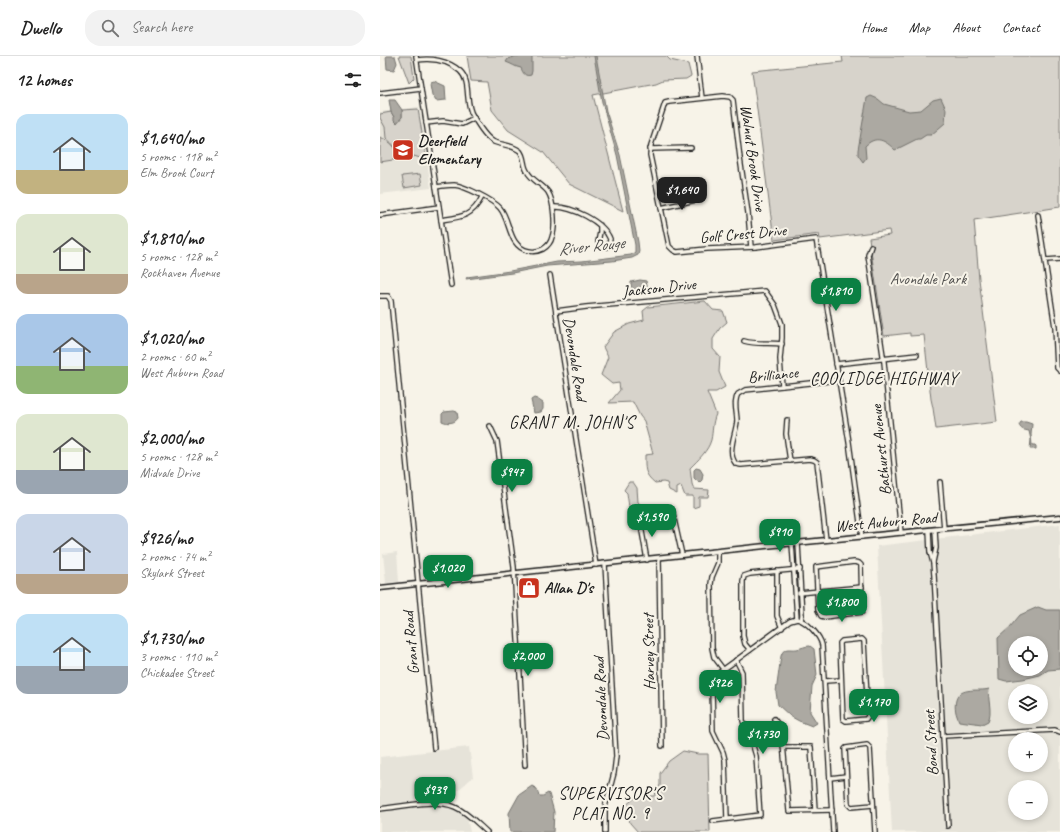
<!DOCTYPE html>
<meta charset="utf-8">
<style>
:root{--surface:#fff;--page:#f2f2f2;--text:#222;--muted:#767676;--line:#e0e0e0;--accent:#0b8043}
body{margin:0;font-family:Caveat,sans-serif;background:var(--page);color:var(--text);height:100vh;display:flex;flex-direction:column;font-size:15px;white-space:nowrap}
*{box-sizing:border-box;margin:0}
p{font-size:13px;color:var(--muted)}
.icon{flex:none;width:22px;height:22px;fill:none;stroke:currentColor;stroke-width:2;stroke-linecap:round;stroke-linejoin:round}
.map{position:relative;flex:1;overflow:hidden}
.side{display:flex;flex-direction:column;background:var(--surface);width:380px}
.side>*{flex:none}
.tools{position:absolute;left:628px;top:580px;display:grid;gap:8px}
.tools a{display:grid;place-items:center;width:40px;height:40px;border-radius:50%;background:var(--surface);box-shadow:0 2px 6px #0003;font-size:20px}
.price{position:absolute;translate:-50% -34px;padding:0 9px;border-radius:8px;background:var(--accent);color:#fff;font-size:13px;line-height:26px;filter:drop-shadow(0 1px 2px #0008)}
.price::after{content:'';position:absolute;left:50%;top:24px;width:12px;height:9px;margin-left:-6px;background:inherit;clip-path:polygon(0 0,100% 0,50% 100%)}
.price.current{background:#222;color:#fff}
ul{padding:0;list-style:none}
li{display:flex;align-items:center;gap:12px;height:100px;padding:0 16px}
li span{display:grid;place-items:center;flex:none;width:112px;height:80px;border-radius:12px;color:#555}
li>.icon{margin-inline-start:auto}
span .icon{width:48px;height:48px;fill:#fffc;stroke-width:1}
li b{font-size:17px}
h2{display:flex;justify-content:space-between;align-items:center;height:48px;padding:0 16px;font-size:17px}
header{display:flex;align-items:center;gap:24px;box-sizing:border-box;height:56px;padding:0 20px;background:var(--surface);border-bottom:1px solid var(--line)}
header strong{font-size:19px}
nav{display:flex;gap:22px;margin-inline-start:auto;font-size:14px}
.search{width:280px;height:36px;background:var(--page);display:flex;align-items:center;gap:10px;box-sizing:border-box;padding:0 14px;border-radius:16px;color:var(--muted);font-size:15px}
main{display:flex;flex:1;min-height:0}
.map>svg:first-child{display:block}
.built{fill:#e6e3d9;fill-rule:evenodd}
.green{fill:#d7d3cb;stroke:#7a7874}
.water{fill:#aca9a2;stroke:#72716c;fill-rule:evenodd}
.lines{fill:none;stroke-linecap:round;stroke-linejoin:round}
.minor-casing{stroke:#1c1c1c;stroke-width:6}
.major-casing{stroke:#1c1c1c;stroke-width:7}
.minor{stroke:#f7f3e8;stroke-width:3.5}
.major{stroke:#f7f3e8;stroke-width:4}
.labels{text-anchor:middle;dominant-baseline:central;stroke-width:4;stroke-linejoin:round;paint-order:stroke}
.poi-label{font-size:16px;font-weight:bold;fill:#1c1c1c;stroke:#f7f3e8;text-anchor:start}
.street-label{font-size:16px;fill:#1c1c1c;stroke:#f7f3e8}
.park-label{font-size:16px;fill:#545351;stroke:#f7f3e8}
.water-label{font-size:17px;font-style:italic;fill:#565452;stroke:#f7f3e8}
.neighbourhood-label{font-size:17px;letter-spacing:1px;fill:#1c1c1c;stroke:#f7f3e8}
</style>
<header>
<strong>Dwello</strong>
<div class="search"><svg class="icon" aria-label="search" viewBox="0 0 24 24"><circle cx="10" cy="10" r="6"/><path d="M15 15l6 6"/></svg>Search here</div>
<nav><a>Home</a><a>Map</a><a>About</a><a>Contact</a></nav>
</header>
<main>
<section class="side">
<h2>12 homes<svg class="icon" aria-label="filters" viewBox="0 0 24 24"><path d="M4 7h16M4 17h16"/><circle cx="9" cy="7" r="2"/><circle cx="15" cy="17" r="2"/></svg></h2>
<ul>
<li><span style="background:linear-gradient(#bfe0f5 70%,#c2b280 0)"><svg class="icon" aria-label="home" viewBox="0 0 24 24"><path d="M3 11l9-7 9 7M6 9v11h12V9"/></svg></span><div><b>$1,640/mo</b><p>5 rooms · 118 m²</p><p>Elm Brook Court</p></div></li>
<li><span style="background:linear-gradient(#dfe7d0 75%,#b9a48a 0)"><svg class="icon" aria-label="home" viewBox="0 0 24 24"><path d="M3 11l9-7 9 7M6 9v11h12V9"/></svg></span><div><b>$1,810/mo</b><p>5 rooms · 128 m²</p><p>Rockhaven Avenue</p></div></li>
<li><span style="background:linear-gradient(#a9c7e8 65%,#8fb573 0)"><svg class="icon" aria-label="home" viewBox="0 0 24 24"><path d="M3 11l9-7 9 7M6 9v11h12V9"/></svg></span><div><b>$1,020/mo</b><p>2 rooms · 60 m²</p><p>West Auburn Road</p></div></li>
<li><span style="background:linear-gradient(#dfe7d0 70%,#9aa5b1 0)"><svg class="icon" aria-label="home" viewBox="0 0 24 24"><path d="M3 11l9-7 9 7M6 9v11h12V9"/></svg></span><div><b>$2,000/mo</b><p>5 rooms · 128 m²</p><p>Midvale Drive</p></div></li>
<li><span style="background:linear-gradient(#c9d6e8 75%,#b9a48a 0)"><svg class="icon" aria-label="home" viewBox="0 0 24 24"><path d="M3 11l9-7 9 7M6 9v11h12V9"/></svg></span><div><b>$926/mo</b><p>2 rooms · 74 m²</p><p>Skylark Street</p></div></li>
<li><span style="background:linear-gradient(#bfe0f5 65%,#9aa5b1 0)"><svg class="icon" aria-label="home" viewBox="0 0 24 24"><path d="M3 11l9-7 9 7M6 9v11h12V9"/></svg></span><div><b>$1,730/mo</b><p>3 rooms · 110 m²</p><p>Chickadee Street</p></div></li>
</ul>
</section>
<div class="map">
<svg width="680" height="776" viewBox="0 0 680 776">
<rect width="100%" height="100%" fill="#f7f3e8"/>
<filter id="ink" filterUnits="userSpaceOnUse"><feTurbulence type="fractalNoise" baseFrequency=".025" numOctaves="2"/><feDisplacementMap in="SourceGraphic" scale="8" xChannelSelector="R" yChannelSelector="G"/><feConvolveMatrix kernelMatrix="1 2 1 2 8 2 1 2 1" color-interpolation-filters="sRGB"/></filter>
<g filter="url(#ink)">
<g class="built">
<path d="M39,51L51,132L0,138V56Z"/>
<path d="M680,468V776H512L497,490ZM635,587H661V613H635ZM635,635H661V661H635ZM635,683H661V709H635ZM635,731H661V757H635Z"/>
<path d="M17,496L19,526L6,527L3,498Z"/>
<path d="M89,691L93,721L67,744L85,753L90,776H0V701Z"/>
</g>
<g class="green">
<path d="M19,0H31L34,22L29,27Z"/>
<path d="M87,0H286L290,4L308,8L311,20L306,23L283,24L276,27L260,30L213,39L243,155L189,128L163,96L128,74L112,54L107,26L91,25Z"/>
<path d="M462,0H680V151L594,164L599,223L617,366L556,373L553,352L551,343L544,279L530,280V277L504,280L489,182L510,179L509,174L440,183L439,178L394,184L372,15L463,6Z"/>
<path d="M38,53L46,101L40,102L34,100L29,103H21C19,94 13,88 6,82L5,71L0,62V58L11,56L14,61H22V54Z"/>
<path d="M0,81C10,85 18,92 19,103L0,106Z"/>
<path d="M40,118L42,129L24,132L22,120Z"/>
<path d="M325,245L333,254L343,255L347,266L340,272L333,283V293L340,301L339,316L345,331L336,336H327L336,358C332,367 333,375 331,384C328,395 318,404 310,412L312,428L314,433L329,434L328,441H319V450L313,452V440H305L301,430L297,432V438L289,434L287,427L283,426L275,427C264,418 265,413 265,399L273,398L264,365L260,360L253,346L229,347L240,334L239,327L232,328L221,319L228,301L223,291L234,276L249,268L264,264L263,255L268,251Z"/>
<path d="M249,426H253L257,432L258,446L260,448L257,455H254L249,451L247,437L244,434Z"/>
<path d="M303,695L318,698H328L330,776H258L250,767L245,750L257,740H274L280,729V717L289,705Z"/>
</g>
<g class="water">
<path d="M6,0H15L17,7L14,14L7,13Z"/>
<path d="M136,0H152V15L151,19C145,21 143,17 141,12C135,11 132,8 126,6L128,3Z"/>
<path d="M214,0H216L226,55L240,99L258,186L259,195L258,199L252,202L232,205L167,210L132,217L86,223L87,221L130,215L177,206L202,205L251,199L255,196V189L237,99L222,46Z"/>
<path d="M54,25L65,30L66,44L56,45L52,39L50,28L51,26Z"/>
<path d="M491,40L498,43L504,48L529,55L541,54L553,44L561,42L566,53L565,67L551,79H546L540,83H537L515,94C505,84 496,79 485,90L486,102L483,106L478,99V94L487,42Z"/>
<path d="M9,44H15L22,54V61L17,67L14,64V61L11,56Z"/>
<path d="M260,224L266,225L268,234L264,237L255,238L251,230V226Z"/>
<path d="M154,342L157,343L163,347V353L161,356L154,357L151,344Z"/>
<path d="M74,355L77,356L78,362C75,367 68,368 62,365V358L64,356Z"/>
<path d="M641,366H646L652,368L651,379L652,389H655L656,390V393H650L651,384L649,375C644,374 641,374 639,369Z"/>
<path d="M316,412L320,413L323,418L322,424L319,427L314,422V414Z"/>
<path d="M658,551L666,554H680V613L668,614L660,619L643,623L626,625L619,623L618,582L630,571L640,559ZM635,587H661V613H635Z"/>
<path d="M430,590L434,593L437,619L432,630L430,656L437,667L432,670L419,665L410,660L398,649L396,636L401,600C404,590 409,594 417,593C422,592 425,590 430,590Z"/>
<path d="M609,633C607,643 613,655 608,665L602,668L579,665C576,658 574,652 576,644C580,630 599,636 609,633Z"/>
<path d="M152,730L157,733L159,740H163L168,737L169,738L174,756L173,776H130L129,757L139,739Z"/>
</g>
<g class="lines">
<g class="minor-casing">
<g id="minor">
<path d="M36,0L71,229"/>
<path d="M317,0L322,42"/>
<path d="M37,4C51,2 68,4 80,15C92,26 84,47 93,60C98,69 105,81 114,86C122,89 133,89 140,95C145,101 143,109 147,115C151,124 162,128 168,136C174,145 176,171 172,181C171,186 168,190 163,193C159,195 154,196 149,195C128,191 131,165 120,152C113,144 85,130 74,129C68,129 62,130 56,131"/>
<path d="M0,37L41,32"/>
<path d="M46,67L63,65L82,68L94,62"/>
<path d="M270,93L311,92"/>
<path d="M173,151C191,150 223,165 230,183L229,189L226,191L221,190L218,186L220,176V169"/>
<path d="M281,152L320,143"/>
<path d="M0,159L59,151"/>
<path d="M658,159L675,271L677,312L680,315"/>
<path d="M61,164C81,161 92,161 102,141"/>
<path d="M491,190L488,199L504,306L521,477"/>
<path d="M371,191L368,157L360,102L353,44L350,41L343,40L289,46L285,47L271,89L270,99L289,190L293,194L297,196L327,193L376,191L436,183L469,386L482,481"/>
<path d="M666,204L680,203"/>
<path d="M170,219L216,509"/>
<path d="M0,240H8L11,245L54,692"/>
<path d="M176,255L206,251L385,235L395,249L402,268V282L400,303L402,330"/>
<path d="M364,285C377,289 389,286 402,288"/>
<path d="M456,308L537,299"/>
<path d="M407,364L406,378L410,405"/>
<path d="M110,370L117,385L134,511L145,709"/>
<path d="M560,426L564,473"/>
<path d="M292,454L302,499"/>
<path d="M260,464L267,504"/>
<path d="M549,474L550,496L553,507L554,519L568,770"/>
<path d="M446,484L437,406L434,404L430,403L361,409L356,408C346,396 356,378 357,365C357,356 353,346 358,338L365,334L458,324"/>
<path d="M412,487L417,563"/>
<path d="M418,487L422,559L421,564"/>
<path d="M338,495V507L332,521L331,528L332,592L334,601L343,613"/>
<path d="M279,502L282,690"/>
<path d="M474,506L479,507L481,509L482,556L445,561L441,560L438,554L436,511Z"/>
<path d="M553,506L556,492L555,474"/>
<path d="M225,508L236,700L234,717L225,751V776"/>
<path d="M397,515V560L402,572"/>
<path d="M419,537L482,531"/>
<path d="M417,563C427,565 440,580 442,589L453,776"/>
<path d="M482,583L484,585L488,660L486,663L466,665L463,663L460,587L462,585Z"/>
<path d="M370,594L365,588L363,580V525L364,520L370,518L420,513"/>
<path d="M445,625L461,624"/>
<path d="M394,663L401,672L402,677L409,755L452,754"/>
<path d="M563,680L675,674L680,676"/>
<path d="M404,691H431L435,754"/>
<path d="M450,722L466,720"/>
<path d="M493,749L471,751L468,748L465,693L466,692L487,689L490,692L495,776"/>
<path d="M0,753C22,751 54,742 75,751C87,756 97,767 107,776"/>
<path d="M347,763L345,704L343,696L333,675L332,632L335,623L340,616L410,565L417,563"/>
<path d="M333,765L380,759L376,700L373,690L363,665L362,616L356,604"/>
</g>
</g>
<g class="major-casing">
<path id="major" d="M0,532L385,490L680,461"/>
</g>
<use href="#minor" class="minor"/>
<use href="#major" class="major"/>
</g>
</g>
<defs>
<g id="school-square" transform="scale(1.15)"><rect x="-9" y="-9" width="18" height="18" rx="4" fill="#c8321e" stroke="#f7f3e8"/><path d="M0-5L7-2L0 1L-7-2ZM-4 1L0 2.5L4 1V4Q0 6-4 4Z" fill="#fff"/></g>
<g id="shop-square" transform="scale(1.15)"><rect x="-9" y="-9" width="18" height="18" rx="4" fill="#c8321e" stroke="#f7f3e8"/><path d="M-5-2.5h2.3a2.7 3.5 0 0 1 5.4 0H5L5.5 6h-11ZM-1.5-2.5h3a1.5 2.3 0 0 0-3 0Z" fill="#fff"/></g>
</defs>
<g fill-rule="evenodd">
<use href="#school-square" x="23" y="94"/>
<use href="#shop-square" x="149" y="532"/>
</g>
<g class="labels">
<g class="poi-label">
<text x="38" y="85">Deerfield<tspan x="38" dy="18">Elementary</tspan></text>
<text x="164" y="532">Allan D's</text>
</g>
<g class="street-label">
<text transform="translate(373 102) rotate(82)">Walnut Brook Drive</text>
<text transform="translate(363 178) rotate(-5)">Golf Crest Drive</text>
<text transform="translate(279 232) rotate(-6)">Jackson Drive</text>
<text transform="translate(195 303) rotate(81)">Devondale Road</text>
<text transform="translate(393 319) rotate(-6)">Brilliance</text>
<text transform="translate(501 394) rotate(-96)">Bathurst Avenue</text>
<text transform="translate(506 466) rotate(-5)">West Auburn Road</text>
<text transform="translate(31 587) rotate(-95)">Grant Road</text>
<text transform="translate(269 596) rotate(-91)">Harvey Street</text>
<text transform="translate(221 643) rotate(-93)">Devondale Road</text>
<text transform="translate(551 687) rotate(-93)">Bond Street</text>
</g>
<g class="park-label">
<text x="548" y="223">Avondale Park</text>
</g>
<g class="water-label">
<text transform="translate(211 190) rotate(-6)">River Rouge</text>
</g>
<g class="neighbourhood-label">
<text x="504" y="322">COOLIDGE HIGHWAY</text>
<text x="192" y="366">GRANT M. JOHN'S</text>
<text x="231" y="737">SUPERVISOR'S<tspan x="231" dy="20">PLAT NO. 9</tspan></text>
</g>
</g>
</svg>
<div class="tools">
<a><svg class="icon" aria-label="locate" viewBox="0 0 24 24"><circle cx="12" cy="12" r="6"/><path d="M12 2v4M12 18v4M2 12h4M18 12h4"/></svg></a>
<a><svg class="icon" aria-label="layers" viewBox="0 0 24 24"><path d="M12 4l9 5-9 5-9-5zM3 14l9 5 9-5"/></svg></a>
<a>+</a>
<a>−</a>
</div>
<b class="price current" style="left:302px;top:155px">$1,640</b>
<b class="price" style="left:456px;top:256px">$1,810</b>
<b class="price" style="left:132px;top:437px">$947</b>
<b class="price" style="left:272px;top:482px">$1,590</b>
<b class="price" style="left:400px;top:497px">$910</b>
<b class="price" style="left:68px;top:533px">$1,020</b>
<b class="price" style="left:462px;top:567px">$1,800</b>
<b class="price" style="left:148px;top:621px">$2,000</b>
<b class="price" style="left:340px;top:648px">$926</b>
<b class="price" style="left:494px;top:667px">$1,170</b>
<b class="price" style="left:383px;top:699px">$1,730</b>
<b class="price" style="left:55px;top:755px">$939</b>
</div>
</main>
